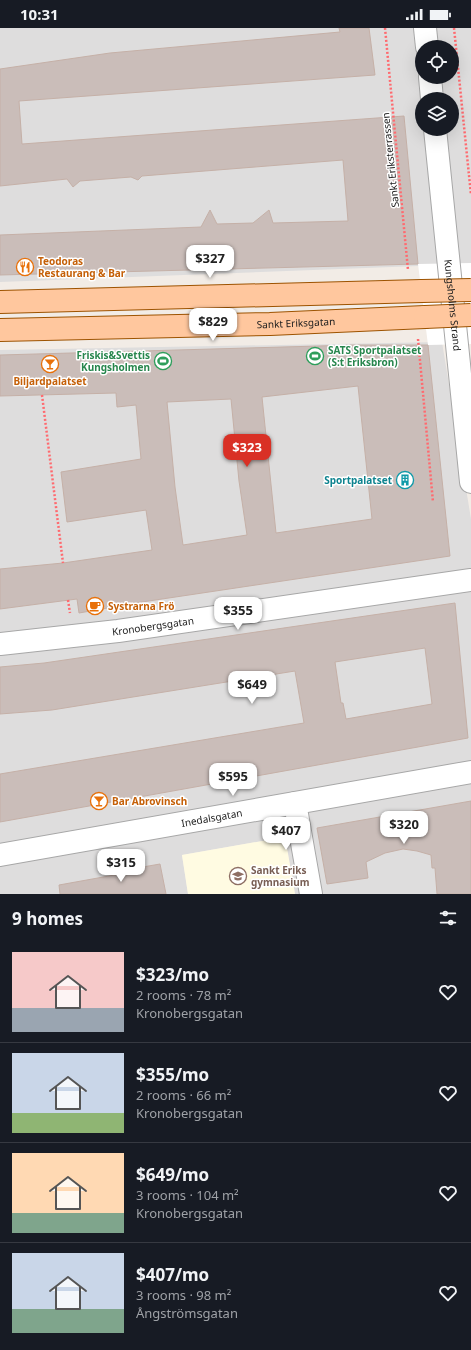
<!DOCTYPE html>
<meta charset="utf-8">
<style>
:root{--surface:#171b24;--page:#20242c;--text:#f1f3f6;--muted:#9ea1a6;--line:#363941;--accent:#d93025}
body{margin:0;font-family:"Noto Sans",sans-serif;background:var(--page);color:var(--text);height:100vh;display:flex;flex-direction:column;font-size:15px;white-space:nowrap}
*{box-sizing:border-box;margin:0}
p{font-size:13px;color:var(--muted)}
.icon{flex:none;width:22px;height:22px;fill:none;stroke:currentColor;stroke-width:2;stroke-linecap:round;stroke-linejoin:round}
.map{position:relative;height:866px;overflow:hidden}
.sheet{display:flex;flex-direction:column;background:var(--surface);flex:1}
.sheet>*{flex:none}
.tools{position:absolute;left:415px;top:12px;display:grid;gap:8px}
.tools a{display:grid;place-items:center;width:44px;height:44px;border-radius:50%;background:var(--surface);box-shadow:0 4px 16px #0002;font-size:20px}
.price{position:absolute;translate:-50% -34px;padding:0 9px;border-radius:8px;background:#fff;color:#222;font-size:13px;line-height:26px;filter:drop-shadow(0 1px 2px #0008)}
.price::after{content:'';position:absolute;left:50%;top:24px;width:12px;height:9px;margin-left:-6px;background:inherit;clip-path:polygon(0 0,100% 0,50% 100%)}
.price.current{background:var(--accent);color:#fff}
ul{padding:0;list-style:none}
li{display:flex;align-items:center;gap:12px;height:100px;padding:0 12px}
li+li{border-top:1px solid var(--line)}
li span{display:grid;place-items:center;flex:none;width:112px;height:80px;border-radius:0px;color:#555}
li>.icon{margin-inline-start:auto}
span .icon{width:48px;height:48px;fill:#fffc;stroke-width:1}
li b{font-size:17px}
h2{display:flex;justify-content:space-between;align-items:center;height:48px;padding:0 12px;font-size:17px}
.status{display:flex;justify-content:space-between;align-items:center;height:28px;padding:0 20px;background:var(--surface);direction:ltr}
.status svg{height:11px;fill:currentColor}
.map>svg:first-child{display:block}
.residential{fill:#dedddd;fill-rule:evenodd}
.education{fill:#fffbe2}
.pier{fill:#fff}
.building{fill:#cabdb9;stroke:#c5b0a7;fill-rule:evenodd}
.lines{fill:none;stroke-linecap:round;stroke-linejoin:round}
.minor-casing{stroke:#a7a7a7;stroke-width:24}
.major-casing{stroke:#9d5300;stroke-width:24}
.path{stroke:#ff6a6f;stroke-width:2.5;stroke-dasharray:2 2;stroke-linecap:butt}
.minor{stroke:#fff;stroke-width:22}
.major{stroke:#ffc79e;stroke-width:22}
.rail{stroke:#6e6e6e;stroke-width:3;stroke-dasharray:8 8;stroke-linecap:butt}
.major-bridge-casing{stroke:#9d5300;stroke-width:24;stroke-linecap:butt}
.major-bridge{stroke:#ffc79e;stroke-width:22}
.labels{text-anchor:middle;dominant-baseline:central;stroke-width:3;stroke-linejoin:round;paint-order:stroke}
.street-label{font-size:10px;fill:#202020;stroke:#fff}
.food-label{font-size:10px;font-weight:bold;fill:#c56008;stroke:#fff;text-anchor:start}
.leisure-label{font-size:10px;font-weight:bold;fill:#27864d;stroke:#fff;text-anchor:start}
.culture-label{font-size:10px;font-weight:bold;fill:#0d838f;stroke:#fff;text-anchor:end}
.education-label{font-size:10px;font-weight:bold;fill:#785e54;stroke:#fff;text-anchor:start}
</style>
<div class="status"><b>10:31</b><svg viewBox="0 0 49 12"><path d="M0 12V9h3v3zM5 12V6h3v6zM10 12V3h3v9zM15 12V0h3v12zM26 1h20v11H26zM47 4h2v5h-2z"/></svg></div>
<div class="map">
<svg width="471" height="866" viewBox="0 0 471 866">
<rect width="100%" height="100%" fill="#f2ece6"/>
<g class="residential">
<path d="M0,0H471V236L0,254ZM422,19H452V49H422ZM422,71H452V101H422Z"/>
<path d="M442,314L471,491V866H295L285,809L182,827L188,866H0V322Z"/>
</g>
<path class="education" d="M285,809L295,866H188L182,827Z"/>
<path class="pier" d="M471,235V316L428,317L418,236Z"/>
<g class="building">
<path d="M339,0H369L375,47L19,73L22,116L404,88L418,236L0,247V207L201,199L210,182L217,196L253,195L269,182L273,195L348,193L343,132L142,148L138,152L131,149L80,153L73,159L67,151L0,158V41L110,25L340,4Z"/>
<path d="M354,317H428L450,528L142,574L79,585L77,571L0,581V541L63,535L152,522L146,482L67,494L61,444L141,431L136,377L117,379L116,365L0,368V327ZM358,358L372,491L276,505L262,369ZM231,371L239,453L247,507L183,517L175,459L167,374Z"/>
<path d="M455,575L468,710L0,794V746L304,695L295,643L52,682L0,686V639L44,635ZM425,620L432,676L346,691L343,675H341L335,634Z"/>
<path d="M471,773V866H437L435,840H432L431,827L417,823L403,821L385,825L366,834L368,850L327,856L317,800Z"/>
<path d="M160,836L166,866H60L59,857L120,846V843Z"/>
</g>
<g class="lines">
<g class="minor-casing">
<g id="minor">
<path d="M425,0L427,19"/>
<path d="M430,49L432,71"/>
<path id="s1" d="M435,101L471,454"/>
<path id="s2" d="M0,616L118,603L471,552"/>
<path d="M295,775L311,866"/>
<path id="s3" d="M0,827L471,744"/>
</g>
</g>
<g class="major-casing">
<g id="major">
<path d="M0,274L422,263"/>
<path id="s4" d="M0,302L270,296L425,289"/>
</g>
</g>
<g class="path">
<path d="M385,0L408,242"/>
<path d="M454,0L471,167"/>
<path d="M418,311L433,474"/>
<path d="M42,367L63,535"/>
<path d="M68,572L70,585"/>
</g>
<use href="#minor" class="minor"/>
<use href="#major" class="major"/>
<g class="rail">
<path d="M424,266L471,264"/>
<path d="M425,286H471"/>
</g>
<g class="major-bridge-casing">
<g id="major-bridge">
<path d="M422,263L471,262"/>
<path d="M425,289L471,287"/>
</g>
</g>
<use href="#major-bridge" class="major-bridge"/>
</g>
<defs>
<g id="restaurant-ring" transform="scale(0.9)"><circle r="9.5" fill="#fff" stroke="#e8710a" stroke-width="1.5"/><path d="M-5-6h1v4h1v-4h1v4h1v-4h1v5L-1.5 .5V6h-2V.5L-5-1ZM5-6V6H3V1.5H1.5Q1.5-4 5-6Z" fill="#e8710a"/></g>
<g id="stadium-ring" transform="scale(0.9)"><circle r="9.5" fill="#fff" stroke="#2e9e5b" stroke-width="1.5"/><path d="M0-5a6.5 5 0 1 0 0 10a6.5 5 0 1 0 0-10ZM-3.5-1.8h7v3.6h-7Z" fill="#2e9e5b"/></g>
<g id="bar-ring" transform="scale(0.9)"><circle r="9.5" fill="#fff" stroke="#e8710a" stroke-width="1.5"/><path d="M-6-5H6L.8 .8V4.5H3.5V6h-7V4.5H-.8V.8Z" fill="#e8710a"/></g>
<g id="building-ring" transform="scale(0.9)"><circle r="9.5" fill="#fff" stroke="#0f9aa8" stroke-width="1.5"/><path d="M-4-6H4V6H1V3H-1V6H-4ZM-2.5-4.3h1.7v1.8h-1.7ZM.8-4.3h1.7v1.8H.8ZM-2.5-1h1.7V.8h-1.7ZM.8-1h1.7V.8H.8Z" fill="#0f9aa8"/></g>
<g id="cafe-ring" transform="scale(0.9)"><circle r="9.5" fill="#fff" stroke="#e8710a" stroke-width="1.5"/><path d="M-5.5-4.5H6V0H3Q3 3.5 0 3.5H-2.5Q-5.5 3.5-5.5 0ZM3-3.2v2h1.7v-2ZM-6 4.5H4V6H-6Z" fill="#e8710a"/></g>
<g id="school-ring" transform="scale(0.9)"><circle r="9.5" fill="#fff" stroke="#8d6e63" stroke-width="1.5"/><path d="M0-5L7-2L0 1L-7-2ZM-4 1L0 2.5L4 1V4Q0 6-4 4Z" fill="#8d6e63"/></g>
</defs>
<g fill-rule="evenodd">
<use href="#restaurant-ring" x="25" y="239"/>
<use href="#stadium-ring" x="315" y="328"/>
<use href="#stadium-ring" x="163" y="333"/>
<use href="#bar-ring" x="50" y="336"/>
<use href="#building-ring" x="405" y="452"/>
<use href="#cafe-ring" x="95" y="578"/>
<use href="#bar-ring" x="99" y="773"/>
<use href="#school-ring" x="238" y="848"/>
</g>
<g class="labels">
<g class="street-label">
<text transform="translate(390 132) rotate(-96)">Sankt Eriksterrassen</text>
<text stroke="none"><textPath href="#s1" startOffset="177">Kungsholms Strand</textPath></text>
<text stroke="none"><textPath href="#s4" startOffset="296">Sankt Eriksgatan</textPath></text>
<text stroke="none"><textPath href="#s2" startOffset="154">Kronobergsgatan</textPath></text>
<text stroke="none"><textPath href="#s3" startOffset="215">Inedalsgatan</textPath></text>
</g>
<g class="food-label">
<text x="38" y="233">Teodoras<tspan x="38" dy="12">Restaurang &amp; Bar</tspan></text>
<text x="50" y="353" text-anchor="middle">Biljardpalatset</text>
<text x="108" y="578">Systrarna Frö</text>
<text x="112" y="773">Bar Abrovinsch</text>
</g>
<g class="leisure-label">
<text x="328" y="322">SATS Sportpalatset<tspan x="328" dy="12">(S:t Eriksbron)</tspan></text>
<text x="150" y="327" text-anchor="end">Friskis&amp;Svettis<tspan x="150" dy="12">Kungsholmen</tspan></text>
</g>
<g class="culture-label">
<text x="392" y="452">Sportpalatset</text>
</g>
<g class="education-label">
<text x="251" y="842">Sankt Eriks<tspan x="251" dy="12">gymnasium</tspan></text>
</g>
</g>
</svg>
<div class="tools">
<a><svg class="icon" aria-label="locate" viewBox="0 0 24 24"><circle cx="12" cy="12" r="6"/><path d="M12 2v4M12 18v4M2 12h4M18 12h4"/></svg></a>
<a><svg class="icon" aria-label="layers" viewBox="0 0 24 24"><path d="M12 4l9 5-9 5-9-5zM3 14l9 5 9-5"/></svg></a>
</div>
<b class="price" style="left:210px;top:251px">$327</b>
<b class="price" style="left:213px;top:314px">$829</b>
<b class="price current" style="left:247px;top:440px">$323</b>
<b class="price" style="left:238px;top:603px">$355</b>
<b class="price" style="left:252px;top:677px">$649</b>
<b class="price" style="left:233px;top:769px">$595</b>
<b class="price" style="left:404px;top:817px">$320</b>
<b class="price" style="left:286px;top:823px">$407</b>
<b class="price" style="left:121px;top:855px">$315</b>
</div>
<section class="sheet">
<h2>9 homes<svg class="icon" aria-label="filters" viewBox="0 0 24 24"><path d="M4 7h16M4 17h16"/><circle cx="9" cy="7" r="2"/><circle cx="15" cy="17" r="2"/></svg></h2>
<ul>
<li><span style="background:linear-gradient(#f6c9c9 70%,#9aa5b1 0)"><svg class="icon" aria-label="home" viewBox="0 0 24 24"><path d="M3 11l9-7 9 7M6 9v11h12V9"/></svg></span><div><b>$323/mo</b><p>2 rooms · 78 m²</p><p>Kronobergsgatan</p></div><svg class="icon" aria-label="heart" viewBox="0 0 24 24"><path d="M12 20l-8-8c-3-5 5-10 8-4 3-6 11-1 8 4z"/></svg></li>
<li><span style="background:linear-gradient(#c9d6e8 75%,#8fb573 0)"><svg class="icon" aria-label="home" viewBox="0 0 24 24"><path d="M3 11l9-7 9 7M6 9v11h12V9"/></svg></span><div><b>$355/mo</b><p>2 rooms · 66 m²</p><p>Kronobergsgatan</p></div><svg class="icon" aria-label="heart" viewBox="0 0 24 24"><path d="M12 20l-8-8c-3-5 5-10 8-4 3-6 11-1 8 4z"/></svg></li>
<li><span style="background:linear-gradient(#ffd9b3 75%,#7fa58c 0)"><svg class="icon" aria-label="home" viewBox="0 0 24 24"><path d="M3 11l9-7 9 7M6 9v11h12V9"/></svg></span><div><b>$649/mo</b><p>3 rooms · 104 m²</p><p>Kronobergsgatan</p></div><svg class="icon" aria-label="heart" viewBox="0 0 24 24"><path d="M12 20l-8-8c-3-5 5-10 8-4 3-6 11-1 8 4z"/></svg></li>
<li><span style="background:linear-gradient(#c9d6e8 70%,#7fa58c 0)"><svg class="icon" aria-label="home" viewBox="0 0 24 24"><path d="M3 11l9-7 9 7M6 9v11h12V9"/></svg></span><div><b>$407/mo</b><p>3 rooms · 98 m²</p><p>Ångströmsgatan</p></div><svg class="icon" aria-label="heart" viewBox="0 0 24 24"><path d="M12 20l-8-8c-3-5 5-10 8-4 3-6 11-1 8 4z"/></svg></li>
</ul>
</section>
